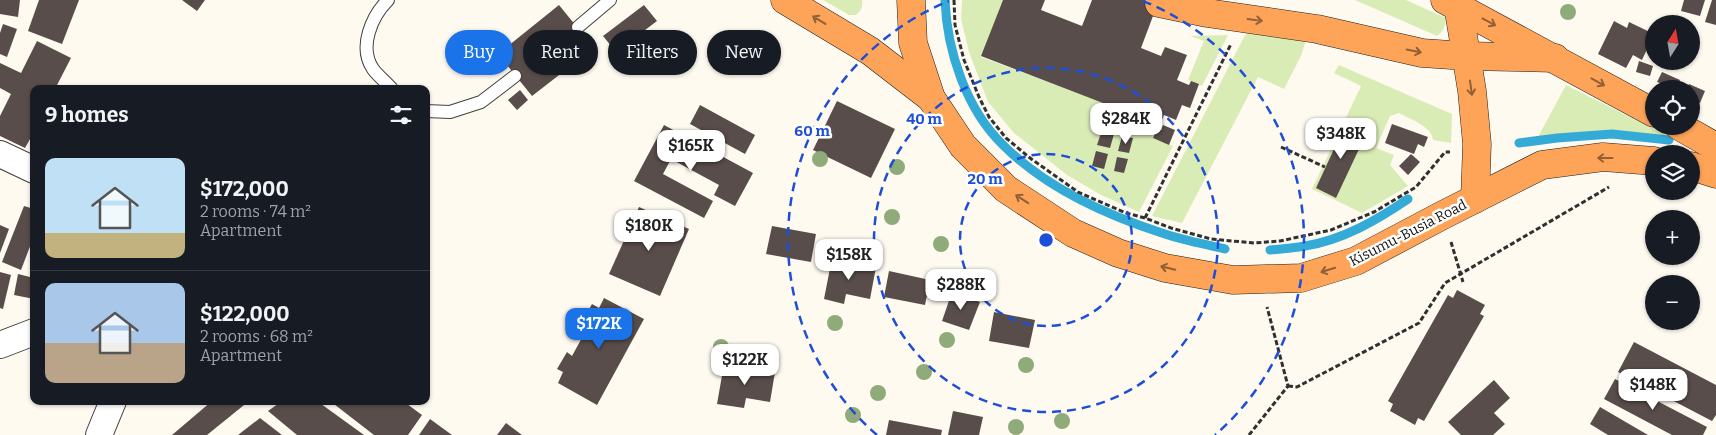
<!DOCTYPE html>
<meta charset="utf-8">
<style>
:root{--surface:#171b24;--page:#242831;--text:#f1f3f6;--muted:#9ea1a6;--line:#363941;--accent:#1a73e8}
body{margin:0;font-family:Bitter,serif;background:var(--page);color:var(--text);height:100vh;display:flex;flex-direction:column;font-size:19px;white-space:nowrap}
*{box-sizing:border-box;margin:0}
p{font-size:16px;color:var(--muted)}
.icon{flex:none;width:28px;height:28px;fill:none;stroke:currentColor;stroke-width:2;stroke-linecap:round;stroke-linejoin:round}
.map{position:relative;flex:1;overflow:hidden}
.side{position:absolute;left:30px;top:85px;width:400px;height:320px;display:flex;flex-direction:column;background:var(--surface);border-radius:10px;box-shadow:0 1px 4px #0004}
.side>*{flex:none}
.banner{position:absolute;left:445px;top:30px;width:475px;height:45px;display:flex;gap:10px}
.needle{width:32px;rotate:11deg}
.fabs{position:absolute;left:1645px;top:15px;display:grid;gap:10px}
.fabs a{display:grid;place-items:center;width:55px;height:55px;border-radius:50%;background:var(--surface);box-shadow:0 1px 4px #0004;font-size:25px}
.price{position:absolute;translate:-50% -42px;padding:0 11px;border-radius:10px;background:#fff;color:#222;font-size:16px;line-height:32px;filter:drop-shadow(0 1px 2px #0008)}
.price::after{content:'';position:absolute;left:50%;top:30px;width:15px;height:11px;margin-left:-8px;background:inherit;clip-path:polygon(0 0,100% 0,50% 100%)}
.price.selected{background:var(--accent);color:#fff}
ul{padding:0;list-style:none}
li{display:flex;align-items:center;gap:15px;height:125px;padding:0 15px}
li+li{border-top:1px solid var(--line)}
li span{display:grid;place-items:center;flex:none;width:140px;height:100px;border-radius:10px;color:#555}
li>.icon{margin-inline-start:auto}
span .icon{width:60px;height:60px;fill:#fffc;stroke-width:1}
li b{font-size:21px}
h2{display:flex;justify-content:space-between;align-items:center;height:60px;padding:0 15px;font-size:21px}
.chip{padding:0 18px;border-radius:22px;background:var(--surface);box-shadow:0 1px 4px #0004;font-size:18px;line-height:45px}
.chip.selected{background:var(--accent);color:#fff}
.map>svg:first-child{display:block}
.green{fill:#daecb6}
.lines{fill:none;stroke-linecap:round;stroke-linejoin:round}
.stream{stroke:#33abd6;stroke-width:9}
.building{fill:#584d4a}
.service-casing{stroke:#414141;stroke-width:14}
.minor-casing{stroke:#414141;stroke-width:28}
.trunk-casing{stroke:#1f1f1f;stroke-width:29}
.path{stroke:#303030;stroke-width:3;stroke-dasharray:5 2.5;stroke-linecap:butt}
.service{stroke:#fff;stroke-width:12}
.minor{stroke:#fff;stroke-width:26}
.trunk{stroke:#fea458;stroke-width:28}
.tree{fill:#90ab7a}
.oneway{stroke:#926037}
.ring{fill:none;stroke:#1d4ed8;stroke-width:2.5;stroke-dasharray:9 6}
.labels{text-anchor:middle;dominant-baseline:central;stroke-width:5;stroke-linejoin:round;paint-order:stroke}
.street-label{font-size:14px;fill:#0e0e0e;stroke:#fff}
.centre{fill:#1d4ed8;stroke:#fff;stroke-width:2.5}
.ring-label{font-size:15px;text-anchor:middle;font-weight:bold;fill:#1d4ed8;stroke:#fff;stroke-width:5;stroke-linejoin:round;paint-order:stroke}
</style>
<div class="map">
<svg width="1716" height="435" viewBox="0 0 1716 435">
<rect width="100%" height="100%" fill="#fffaf0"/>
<g class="green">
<path d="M823,0H862C863,7 861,11 856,15H849Z"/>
<path d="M962,0H1003L981,57L1136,115L1134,122L1157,129L1153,138L1173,146L1139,212L1101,195L1067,175L1014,133L988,102L969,52L961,19Z"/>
<path d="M1355,0H1406L1446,18C1445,26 1444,31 1437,36Z"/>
<path d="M1249,30L1306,40L1301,56L1284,89L1258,77L1182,223L1152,216L1244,37Z"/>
<path d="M1228,35L1202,86L1188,80L1204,41L1190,36Z"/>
<path d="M1339,65L1452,114L1451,143L1433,140C1432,126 1411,120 1399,113L1390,116L1376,148L1394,155L1390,165L1408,186L1362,213L1312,189L1361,86L1334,73Z"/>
<path d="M1566,85L1670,137L1610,130L1538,137Z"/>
</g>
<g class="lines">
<g class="stream">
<path d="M945,0C947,51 966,109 1003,145C1045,187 1106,215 1162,233C1182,240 1204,244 1225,249"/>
<path d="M1519,143L1557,138L1612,134L1669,140"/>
<path d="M1270,250C1282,249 1294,248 1305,246C1343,240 1377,220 1408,199"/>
</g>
</g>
<g class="building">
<path d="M0,0H20L18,17L0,14Z"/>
<path d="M39,0H79L62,44L28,31Z"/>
<path d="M182,0H205L197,11Z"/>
<path d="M1003,0H1045L1041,10L1082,26L1092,0H1159L1141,48L1161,56L1165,47L1187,55L1177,80L1189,85L1191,81L1199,84L1190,108L1182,105L1176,120L1164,115L1160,125L981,56Z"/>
<path d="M1684,0H1705L1700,16L1681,11Z"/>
<path d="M1712,0H1716V25L1705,22Z"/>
<path d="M559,5L594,48L532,96L498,54Z"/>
<path d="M644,5L657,21L616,52L603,36Z"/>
<path d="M1614,21L1627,28L1629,22L1654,34L1642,60L1633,55L1626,68L1598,54Z"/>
<path d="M3,24L17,29L7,57L0,54V33Z"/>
<path d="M37,41L71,58L55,89H34V132L25,148L0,136V116L11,94L0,88V63L21,73Z"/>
<path d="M1639,61L1653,66L1650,76L1636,72Z"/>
<path d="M1662,72L1680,80L1676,89L1657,82Z"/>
<path d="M1689,84L1705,91L1700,103L1691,99V89H1687Z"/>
<path d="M520,90L528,100L517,110L508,100Z"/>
<path d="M837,101L895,129L871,178L813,150Z"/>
<path d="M700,105L755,135L745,154L690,124Z"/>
<path d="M1346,123L1367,132L1336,198L1316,188Z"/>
<path d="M1392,124L1428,137L1424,147L1418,144L1414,154L1385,143Z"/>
<path d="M664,125L753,173L735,206L714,195L719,185L671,159L663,174L713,201L704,218L634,181Z"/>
<path d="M1163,125L1175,130L1169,145L1153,138L1157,129L1161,130Z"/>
<path d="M1102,130L1114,134L1110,148L1097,145Z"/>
<path d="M1122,136L1133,138L1129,153L1118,151Z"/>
<path d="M1096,151L1108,154L1104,169L1092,166Z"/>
<path d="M1411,154L1420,162L1408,175L1399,166Z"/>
<path d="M1117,157L1128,159L1124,173L1114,171Z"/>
<path d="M24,206L34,209V236L21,270L2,262Z"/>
<path d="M639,207L689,229L660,296L609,274Z"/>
<path d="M0,225L9,229L0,253Z"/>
<path d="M772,226L816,234L811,262L766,254Z"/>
<path d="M832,258L876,267L870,299L846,294L844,304L824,299Z"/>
<path d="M889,271L930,280L925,305L884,297Z"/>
<path d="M0,272L11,275L3,309L0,308Z"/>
<path d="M18,274L34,278V299L14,295Z"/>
<path d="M1457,290L1485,305L1480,314L1484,316L1424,421L1418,418L1415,425L1390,411L1393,404L1388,401L1448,295L1453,298Z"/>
<path d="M952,292L980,302L969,330L942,321Z"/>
<path d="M604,298L644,319L597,405L558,383L563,372L557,369L567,352L572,356L589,325L582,322L592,304L599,308Z"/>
<path d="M994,312L1035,320L1029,348L989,341Z"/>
<path d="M1634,342L1716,385V415L1712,421L1618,372Z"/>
<path d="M724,364L775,372L770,402L746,398L744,408L717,404Z"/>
<path d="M1615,379L1707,427L1703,435H1672L1604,399Z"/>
<path d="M1494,380L1510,398L1494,413L1505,424L1493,435H1461L1448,422Z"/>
<path d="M212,401H249L207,435H172Z"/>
<path d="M282,401H317L364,435H297L268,411Z"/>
<path d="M330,401H403L422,415L408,435H374Z"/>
<path d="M1600,407L1648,435H1608L1590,424Z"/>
<path d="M953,411L983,417L979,435H948Z"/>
<path d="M260,418L282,435H238Z"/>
<path d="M430,419L452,435H419Z"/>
<path d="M889,420L942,430L941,435H886Z"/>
<path d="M506,423L522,435H497Z"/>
</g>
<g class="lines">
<g class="service-casing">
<g id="service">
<path d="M388,0C372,16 358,47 373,69C378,76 386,82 392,89"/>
<path d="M578,27L610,0"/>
<path d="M426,111L450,112L481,102L515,76"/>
</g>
</g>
<g class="minor-casing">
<g id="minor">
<path d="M0,154L34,170"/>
<path d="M0,345L34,332"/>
<path d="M99,435L113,401"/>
</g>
</g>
<g class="trunk-casing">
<g id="trunk">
<path d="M785,0L870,51L931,98"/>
<path d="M911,0L913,43L931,98L963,146L1006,189L1073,233L1118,253L1165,268L1233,280L1301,278L1356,261L1443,215L1542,165L1603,157L1654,161"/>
<path d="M1445,0L1654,113"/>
<path d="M1159,3L1207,13L1317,29L1422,53L1466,56L1555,58"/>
<path d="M1458,5L1472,91L1477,144L1475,199"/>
<path d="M1679,126L1716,147"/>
<path d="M1691,166L1716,174"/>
</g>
</g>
<g class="path">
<path d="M954,0L955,25L964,60L979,97L989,117L1006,138L1030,158L1078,192L1126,213L1145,218L1171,228L1211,239L1254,243L1280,241L1331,230L1374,212L1416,187L1445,152H1450"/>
<path d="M1281,147L1325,167"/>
<path d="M1145,218L1231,44"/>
<path d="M1451,242L1463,282"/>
<path d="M1288,386L1297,387L1419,323L1445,283L1609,187"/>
<path d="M1249,435L1288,386L1267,307"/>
</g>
<use href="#service" class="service"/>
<use href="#minor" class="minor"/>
<use href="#trunk" class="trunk"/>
</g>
<g class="tree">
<circle cx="1568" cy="12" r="8"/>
<circle cx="820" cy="159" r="8"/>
<circle cx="897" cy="167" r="8"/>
<circle cx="892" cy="217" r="8"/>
<circle cx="941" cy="244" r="8"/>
<circle cx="835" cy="323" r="8"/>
<circle cx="947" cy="340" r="8"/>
<circle cx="721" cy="347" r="8"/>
<circle cx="1026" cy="365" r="8"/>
<circle cx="924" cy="372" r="8"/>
<circle cx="878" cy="393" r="8"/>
<circle cx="853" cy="415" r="8"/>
<circle cx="1062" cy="421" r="8"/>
<circle cx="1016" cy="427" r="8"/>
</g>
<defs><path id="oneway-shaft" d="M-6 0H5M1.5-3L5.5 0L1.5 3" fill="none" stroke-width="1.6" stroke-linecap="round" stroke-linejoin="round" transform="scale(1.25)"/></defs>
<g class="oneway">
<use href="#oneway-shaft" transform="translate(819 20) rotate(-149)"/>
<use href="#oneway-shaft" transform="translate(1255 20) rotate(8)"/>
<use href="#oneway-shaft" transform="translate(1489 22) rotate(28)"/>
<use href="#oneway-shaft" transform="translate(1414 51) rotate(12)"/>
<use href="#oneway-shaft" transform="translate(1598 82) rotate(29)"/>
<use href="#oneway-shaft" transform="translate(1471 88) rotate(82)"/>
<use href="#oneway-shaft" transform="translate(1605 158) rotate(-180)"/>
<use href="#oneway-shaft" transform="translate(1022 199) rotate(-147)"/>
<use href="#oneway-shaft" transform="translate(1168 268) rotate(-167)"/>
<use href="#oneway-shaft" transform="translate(1328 270) rotate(163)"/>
</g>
<g class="ring">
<circle cx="1046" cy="240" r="86"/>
<circle cx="1046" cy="240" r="172"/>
<path d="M877 435A258 258 0 0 1 949 1M1143 1A258 258 0 0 1 1215 435"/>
</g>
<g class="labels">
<g class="street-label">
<text transform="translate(1408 233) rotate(-27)">Kisumu-Busia Road</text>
</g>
</g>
<circle cx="1046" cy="240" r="8" class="centre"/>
<g class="ring-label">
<text x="924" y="124">40 m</text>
<text x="812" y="136">60 m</text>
<text x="985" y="184">20 m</text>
</g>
</svg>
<div class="fabs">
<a><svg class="needle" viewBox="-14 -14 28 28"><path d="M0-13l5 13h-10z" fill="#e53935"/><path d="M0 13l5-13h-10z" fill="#9ea1a6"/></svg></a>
<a><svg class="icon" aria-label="locate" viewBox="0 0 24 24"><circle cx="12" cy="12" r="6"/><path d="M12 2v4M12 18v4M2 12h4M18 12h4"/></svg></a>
<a><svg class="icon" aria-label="layers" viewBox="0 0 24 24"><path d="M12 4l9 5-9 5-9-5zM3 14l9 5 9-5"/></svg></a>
<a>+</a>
<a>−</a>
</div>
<b class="price" style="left:1126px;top:145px">$284K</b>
<b class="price" style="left:1341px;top:160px">$348K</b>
<b class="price" style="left:691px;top:172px">$165K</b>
<b class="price" style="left:649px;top:252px">$180K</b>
<b class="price" style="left:849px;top:281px">$158K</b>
<b class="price" style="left:961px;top:311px">$288K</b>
<b class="price selected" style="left:599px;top:350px">$172K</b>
<b class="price" style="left:745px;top:386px">$122K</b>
<b class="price" style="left:1653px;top:411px">$148K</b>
<div class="banner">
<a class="chip selected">Buy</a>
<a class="chip">Rent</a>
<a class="chip">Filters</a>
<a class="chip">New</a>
</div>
<section class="side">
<h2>9 homes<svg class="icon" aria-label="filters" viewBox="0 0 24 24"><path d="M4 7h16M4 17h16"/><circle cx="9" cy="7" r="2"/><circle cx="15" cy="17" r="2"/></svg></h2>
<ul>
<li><span style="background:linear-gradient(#bfe0f5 75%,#c2b280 0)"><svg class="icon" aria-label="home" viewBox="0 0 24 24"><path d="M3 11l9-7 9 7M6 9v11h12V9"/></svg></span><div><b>$172,000</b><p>2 rooms · 74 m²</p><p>Apartment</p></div></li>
<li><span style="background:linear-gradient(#a9c7e8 60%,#b9a48a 0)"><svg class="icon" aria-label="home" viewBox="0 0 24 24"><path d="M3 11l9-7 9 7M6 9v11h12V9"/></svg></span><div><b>$122,000</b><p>2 rooms · 68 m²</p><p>Apartment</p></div></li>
</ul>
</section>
</div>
